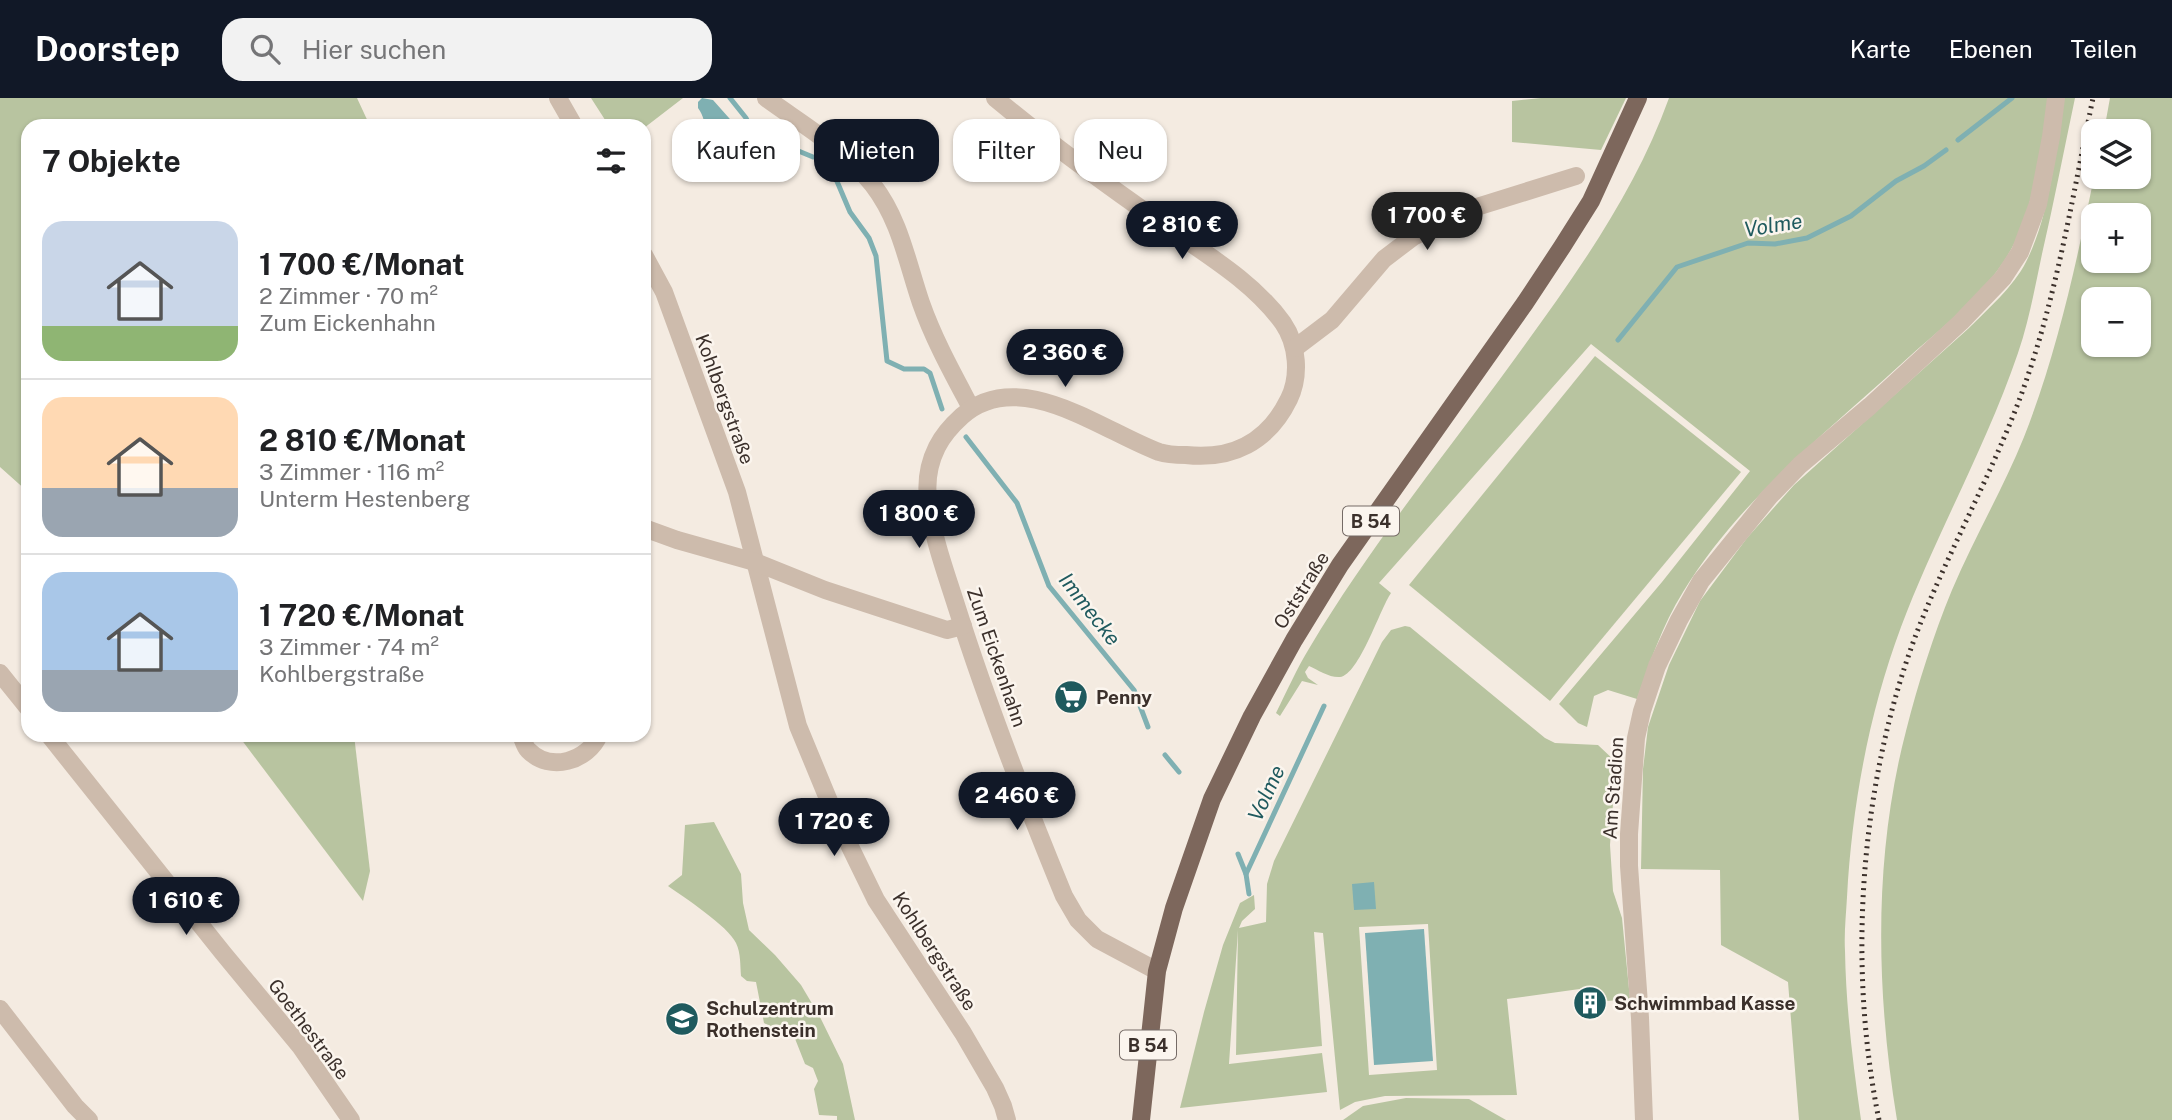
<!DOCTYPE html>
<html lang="de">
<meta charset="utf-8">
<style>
:root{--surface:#fff;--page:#f2f2f2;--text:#202124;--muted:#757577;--line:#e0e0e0;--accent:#111827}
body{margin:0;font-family:"Public Sans",sans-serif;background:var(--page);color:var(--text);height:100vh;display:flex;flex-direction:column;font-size:26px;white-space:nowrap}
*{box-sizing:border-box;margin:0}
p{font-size:23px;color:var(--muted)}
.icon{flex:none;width:38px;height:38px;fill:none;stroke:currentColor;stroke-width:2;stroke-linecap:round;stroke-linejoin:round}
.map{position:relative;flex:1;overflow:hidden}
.sheet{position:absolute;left:21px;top:21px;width:630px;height:623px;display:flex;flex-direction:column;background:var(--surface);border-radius:21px;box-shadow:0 2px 5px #0004}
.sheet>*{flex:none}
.top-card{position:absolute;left:672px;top:21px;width:665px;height:63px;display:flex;gap:14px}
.fabs{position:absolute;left:2081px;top:21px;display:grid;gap:14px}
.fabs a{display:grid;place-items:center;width:70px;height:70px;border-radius:14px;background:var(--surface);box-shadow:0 2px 5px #0004;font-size:35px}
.price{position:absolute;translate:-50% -60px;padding:0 16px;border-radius:24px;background:var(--accent);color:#fff;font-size:23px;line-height:46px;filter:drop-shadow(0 2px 4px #0008)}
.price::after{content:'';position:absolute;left:50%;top:42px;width:21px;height:16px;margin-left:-10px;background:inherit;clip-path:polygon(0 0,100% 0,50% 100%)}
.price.selected{background:#222;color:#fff}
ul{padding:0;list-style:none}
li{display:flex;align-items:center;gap:21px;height:175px;padding:0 21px}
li+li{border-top:2px solid var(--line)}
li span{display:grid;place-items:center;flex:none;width:196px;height:140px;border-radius:21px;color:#555}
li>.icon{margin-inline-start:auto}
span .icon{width:84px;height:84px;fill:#fffc;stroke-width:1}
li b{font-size:30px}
h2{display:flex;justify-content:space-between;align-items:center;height:84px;padding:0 21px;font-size:30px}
.chip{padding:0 24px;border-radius:21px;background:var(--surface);box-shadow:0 2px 5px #0004;font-size:24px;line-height:63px}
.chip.selected{background:var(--accent);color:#fff}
header{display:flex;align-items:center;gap:42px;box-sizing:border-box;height:98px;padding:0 35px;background:var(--accent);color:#fff}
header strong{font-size:33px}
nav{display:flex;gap:38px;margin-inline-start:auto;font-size:24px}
.search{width:490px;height:63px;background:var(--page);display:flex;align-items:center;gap:18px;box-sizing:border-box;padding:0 24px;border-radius:21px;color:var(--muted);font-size:26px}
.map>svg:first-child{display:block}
.green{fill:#b8c4a0;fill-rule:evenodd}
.water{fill:#7fb0b2}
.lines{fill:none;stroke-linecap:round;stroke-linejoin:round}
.stream{stroke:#7fb0b2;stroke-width:5}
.minor{stroke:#cdbbac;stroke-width:18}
.major{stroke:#7d675c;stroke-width:18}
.rail{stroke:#3b302b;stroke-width:5;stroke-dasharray:2 5;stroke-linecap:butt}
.labels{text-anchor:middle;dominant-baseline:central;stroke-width:5;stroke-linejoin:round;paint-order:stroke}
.shield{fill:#fbf5ee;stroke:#756b66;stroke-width:2}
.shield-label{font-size:18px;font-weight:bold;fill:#3b302b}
.street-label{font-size:19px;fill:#3b302b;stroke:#fbf5ee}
.poi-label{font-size:19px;font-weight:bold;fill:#3b302b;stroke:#fbf5ee;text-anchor:start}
.water-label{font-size:21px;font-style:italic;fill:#1f5a5e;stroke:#fbf5ee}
</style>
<header>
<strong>Doorstep</strong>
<div class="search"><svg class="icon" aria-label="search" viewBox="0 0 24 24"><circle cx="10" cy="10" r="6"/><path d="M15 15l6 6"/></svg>Hier suchen</div>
<nav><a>Karte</a><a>Ebenen</a><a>Teilen</a></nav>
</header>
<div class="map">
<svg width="2172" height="1022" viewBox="0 0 2172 1022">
<rect width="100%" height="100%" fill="#f4ebe1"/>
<g class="green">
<path d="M0,0H357L370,28H28V394L0,369Z"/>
<path d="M591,0H683L644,30V28H609Z"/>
<path d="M1541,0H1626L1601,52L1512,44V3Z"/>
<path d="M1669,0H2049C2041,47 2036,101 2015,144C1990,195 1939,231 1899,268C1822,338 1738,404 1683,494C1662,528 1650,564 1637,601L1608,592L1594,598L1587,629L1578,625L1559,606L1662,484L1750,373L1591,246L1379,485L1391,495C1380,511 1359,577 1340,579C1330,580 1318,572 1309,568L1305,574L1308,580L1318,587L1302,583L1280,618L1276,615C1287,593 1297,570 1310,549C1366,455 1435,369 1500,281C1564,193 1632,103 1669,0Z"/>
<path d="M2064,0H2075C2064,52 2054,104 2042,156C2035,189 2029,223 2018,255C1986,349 1936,436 1901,529C1869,615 1852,707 1847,799C1846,817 1844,835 1845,853C1846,910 1853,966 1861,1022H1799L1788,884L1721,847L1720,772L1641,771L1643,671L1648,629L1669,567L1700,503L1747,440L1794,387L1969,230C1988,211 2014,188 2026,164C2051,114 2055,54 2064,0Z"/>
<path d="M2110,0H2172V1022H1897C1876,894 1873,759 1906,633C1918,586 1933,538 1952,492C1974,440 2003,391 2024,339C2057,255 2076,167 2094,79H2138V33H2104ZM2093,117H2138V163H2093ZM2093,201H2138V247H2093Z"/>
<path d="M1595,258L1741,374L1550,603L1409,487Z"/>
<path d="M1405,528L1410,529L1545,640L1555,645L1598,647L1616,664L1610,747L1613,793L1622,820L1630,901L1596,904L1594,889L1507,901L1517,997L1385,998L1355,1004L1340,1012L1323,835L1314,834L1322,948L1236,957L1238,832L1229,966L1322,955L1327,994L1180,1010L1204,914L1223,847L1240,805L1254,797L1255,811L1242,823L1239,830L1266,824L1267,786L1274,763L1382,544L1391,532ZM1428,826L1437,972L1369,977L1359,829Z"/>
<path d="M238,637H354L370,773L363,803Z"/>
<path d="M714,724L741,776L743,805L749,832L775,857L801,887L820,919L843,966L855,1022H837V1018L819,1017L814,991L818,983L813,970L805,966L792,933L776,935L775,931L764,925L756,884L747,883L741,878C740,868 741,855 736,845C728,828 685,800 668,788L682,777L685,727Z"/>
<path d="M1406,1000L1469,1001L1506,1022H1343L1363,1008Z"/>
</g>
<g class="water">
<path d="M702,0L713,2L737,29L736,40L726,48C700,48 710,25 698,10V4Z"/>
<path d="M1374,784L1376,811L1354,812L1352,786Z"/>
<path d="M1424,831L1433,963L1374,967L1365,835Z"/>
</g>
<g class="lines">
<g class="stream">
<path d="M730,0L746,20L757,42L784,47L813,59"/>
<path d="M1958,42L2012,0"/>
<path d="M836,81L850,114L869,140L876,158L887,263L904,271H924L930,275L942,311"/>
<path d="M1618,242L1677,169L1748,145L1775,146L1807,140L1851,118L1896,83L1924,68L1946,52"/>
<path d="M966,339L1017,405L1049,488L1134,592L1148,629"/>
<path d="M1165,657L1179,674"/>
<path d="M1238,756L1246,776"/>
<path d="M1249,796L1246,776L1324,608"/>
</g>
<g class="minor">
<path d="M558,0L574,28"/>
<path d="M766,0C803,27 845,51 873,87C900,122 907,164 921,205C934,242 953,276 971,310"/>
<path d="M995,0C1048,44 1104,85 1160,124C1202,154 1252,182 1283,225C1298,247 1300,278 1289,301C1268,344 1232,362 1186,357C1177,357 1168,357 1159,354C1102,333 1019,267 962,318C952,327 943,337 937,349C929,365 926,383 928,401C932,438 946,475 957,510C988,608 1025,703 1064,798L1078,822L1097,841L1157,873"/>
<path d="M644,157L664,194L737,394L798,628L836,720L876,802L963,935L995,990L1003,1008L1007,1022"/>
<path d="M1295,250L1332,222L1384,161L1413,139L1467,112L1576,78"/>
<path d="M644,430L677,442L755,464L825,492L947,532L963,528"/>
<path d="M0,575L28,610"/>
<path d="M49,637L223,855L300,948L351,1022"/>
<path d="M521,637C523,642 525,649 528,652C550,675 588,663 599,637"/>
<path d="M0,911L75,1008L89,1022"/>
<path d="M1644,1022L1640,920L1629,768V736L1636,640L1642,613L1657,568L1679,522L1701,483L1769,399L1800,367L1870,308L1961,224L2003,180L2020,154L2038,106L2051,39L2056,0"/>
</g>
<path class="major" d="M1141,1022L1157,873L1174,810L1212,701L1252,618L1294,542L1340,467L1525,205L1562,149L1591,103L1638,0"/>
<path class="rail" d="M1879,1022C1847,865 1860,684 1917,534C1948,454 1990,380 2020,300C2056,203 2072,101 2093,0"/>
</g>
<defs>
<g id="supermarket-disc" transform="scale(1.75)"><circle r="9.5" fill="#1f5a5e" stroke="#fbf5ee"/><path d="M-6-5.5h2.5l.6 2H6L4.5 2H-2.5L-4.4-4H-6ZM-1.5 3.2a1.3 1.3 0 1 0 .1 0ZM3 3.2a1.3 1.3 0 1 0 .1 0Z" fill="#fff"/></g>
<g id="building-disc" transform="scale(1.75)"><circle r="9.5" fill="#1f5a5e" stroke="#fbf5ee"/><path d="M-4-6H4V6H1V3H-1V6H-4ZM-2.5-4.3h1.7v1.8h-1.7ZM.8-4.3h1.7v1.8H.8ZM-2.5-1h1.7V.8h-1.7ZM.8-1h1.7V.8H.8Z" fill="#fff"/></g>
<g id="school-disc" transform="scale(1.75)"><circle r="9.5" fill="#1f5a5e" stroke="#fbf5ee"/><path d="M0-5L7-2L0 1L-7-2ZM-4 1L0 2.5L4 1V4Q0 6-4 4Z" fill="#fff"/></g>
</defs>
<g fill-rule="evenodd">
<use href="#supermarket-disc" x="1071" y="599"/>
<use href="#building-disc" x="1590" y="905"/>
<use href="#school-disc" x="682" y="921"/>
</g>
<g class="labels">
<g class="shield">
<rect x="1343" y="408.5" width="56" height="29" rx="5"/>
<rect x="1120" y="932.5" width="56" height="29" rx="5"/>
</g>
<g class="shield-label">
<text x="1371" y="423">B 54</text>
<text x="1148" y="947">B 54</text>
</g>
<g class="street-label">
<text transform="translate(725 301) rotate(70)">Kohlbergstraße</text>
<text transform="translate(1301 492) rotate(-58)">Oststraße</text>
<text transform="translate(997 559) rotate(71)">Zum Eickenhahn</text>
<text transform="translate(1613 690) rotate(-86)">Am Stadion</text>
<text transform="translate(935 853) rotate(57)">Kohlbergstraße</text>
<text transform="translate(309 931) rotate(53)">Goethestraße</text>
</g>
<g class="poi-label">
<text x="1096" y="599">Penny</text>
<text x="1614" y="905">Schwimmbad Kasse</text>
<text x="706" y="910">Schulzentrum<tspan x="706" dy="22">Rothenstein</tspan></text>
</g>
<g class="water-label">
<text transform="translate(1773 127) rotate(-9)">Volme</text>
<text transform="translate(1090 511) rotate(52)">Immecke</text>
<text transform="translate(1266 695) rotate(-65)">Volme</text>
</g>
</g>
</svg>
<div class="fabs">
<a><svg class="icon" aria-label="layers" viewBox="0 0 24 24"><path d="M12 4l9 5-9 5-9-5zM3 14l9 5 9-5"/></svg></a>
<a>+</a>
<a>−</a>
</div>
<b class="price selected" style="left:1427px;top:154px">1 700 €</b>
<b class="price" style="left:1182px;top:163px">2 810 €</b>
<b class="price" style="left:1065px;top:291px">2 360 €</b>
<b class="price" style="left:919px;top:452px">1 800 €</b>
<b class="price" style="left:1017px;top:734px">2 460 €</b>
<b class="price" style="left:834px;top:760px">1 720 €</b>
<b class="price" style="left:186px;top:839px">1 610 €</b>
<div class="top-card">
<a class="chip">Kaufen</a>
<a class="chip selected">Mieten</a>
<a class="chip">Filter</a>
<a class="chip">Neu</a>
</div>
<section class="sheet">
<h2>7 Objekte<svg class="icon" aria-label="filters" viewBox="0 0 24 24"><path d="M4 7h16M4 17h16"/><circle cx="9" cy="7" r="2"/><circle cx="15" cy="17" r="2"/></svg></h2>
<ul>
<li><span style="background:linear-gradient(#c9d6e8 75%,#8fb573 0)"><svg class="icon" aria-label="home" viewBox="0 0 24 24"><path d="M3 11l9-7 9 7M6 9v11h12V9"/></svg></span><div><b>1 700 €/Monat</b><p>2 Zimmer · 70 m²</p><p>Zum Eickenhahn</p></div></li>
<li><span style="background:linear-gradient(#ffd9b3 65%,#9aa5b1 0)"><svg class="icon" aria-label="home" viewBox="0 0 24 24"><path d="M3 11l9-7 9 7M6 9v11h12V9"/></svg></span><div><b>2 810 €/Monat</b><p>3 Zimmer · 116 m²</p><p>Unterm Hestenberg</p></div></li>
<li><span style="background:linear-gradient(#a9c7e8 70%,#9aa5b1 0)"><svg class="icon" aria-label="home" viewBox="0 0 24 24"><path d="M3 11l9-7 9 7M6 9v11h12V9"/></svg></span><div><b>1 720 €/Monat</b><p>3 Zimmer · 74 m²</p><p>Kohlbergstraße</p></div></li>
</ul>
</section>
</div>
